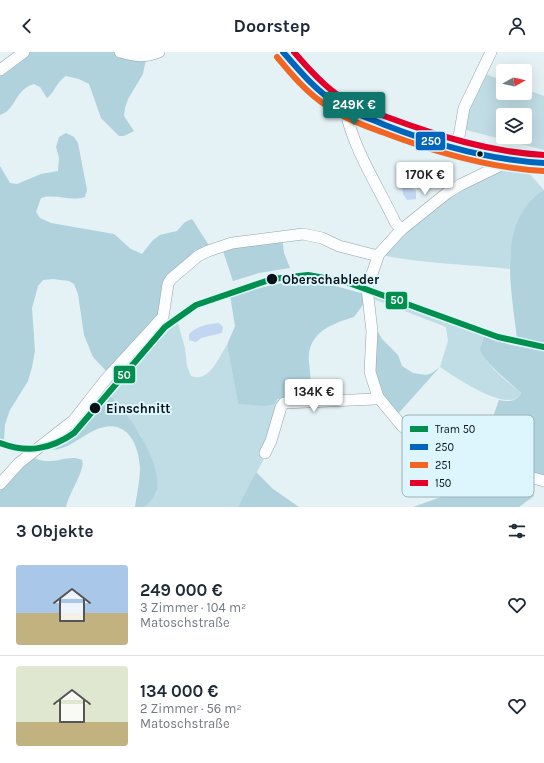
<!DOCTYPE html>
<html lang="de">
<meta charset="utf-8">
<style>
:root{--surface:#fff;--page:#f2f2f3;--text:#1f2937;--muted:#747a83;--line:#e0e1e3;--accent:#0f766e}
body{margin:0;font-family:Karla,sans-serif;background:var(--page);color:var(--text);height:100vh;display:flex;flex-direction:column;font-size:15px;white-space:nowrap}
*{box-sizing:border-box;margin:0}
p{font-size:13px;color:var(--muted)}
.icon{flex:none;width:22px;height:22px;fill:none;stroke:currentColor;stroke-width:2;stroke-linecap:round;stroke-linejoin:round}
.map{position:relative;height:455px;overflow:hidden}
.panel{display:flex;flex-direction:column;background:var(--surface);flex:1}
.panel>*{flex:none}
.needle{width:26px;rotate:82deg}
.tools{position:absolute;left:496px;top:12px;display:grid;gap:8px}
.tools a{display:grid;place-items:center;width:36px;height:36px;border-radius:4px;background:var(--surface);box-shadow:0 4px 16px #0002;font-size:20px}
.price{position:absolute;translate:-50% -34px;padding:0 9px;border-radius:4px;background:#fff;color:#222;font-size:13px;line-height:26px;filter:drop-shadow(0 1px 2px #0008)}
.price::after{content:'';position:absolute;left:50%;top:24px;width:12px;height:9px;margin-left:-6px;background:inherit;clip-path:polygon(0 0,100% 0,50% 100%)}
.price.active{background:var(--accent);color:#fff}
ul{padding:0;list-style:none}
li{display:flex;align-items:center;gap:12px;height:100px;padding:0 16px}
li+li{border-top:1px solid var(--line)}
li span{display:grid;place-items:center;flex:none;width:112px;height:80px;border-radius:4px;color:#555}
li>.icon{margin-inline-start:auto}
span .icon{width:48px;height:48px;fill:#fffc;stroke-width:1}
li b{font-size:17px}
h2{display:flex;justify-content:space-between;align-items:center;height:48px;padding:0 16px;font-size:17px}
header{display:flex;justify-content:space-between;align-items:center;height:52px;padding:0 16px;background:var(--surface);font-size:18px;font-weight:700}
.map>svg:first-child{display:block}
.green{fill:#c0dce4;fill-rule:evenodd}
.forest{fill:#afd2dc}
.water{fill:#c2d6f2}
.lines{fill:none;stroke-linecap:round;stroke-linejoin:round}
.minor-casing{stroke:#97a4a8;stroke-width:12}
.major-casing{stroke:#97a4a8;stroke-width:14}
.minor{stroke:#fbfdfe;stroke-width:11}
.major{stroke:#fbfdfe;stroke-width:13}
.bus-1-casing{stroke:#ddf5fc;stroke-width:9}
.bus-2-casing{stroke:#ddf5fc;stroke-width:9}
.bus-3-casing{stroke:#ddf5fc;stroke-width:9}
.bus-1{stroke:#0065bd;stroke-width:6}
.bus-2{stroke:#f26522;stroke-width:6}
.bus-3{stroke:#e4002b;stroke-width:6}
.tram-1-casing{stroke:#ddf5fc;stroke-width:9}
.tram-1{stroke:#008f4d;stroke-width:6}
.bus-dot{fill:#061418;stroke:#ddf5fc;stroke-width:1.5}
.labels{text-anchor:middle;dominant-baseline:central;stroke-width:4;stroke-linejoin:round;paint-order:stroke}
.stop-label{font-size:13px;font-weight:bold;fill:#061418;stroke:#ddf5fc;text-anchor:start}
.key{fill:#ddf5fc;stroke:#9cb2b8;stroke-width:1}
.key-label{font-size:11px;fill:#061418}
.line-badge{stroke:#ddf5fc;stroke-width:1.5}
.badge-label{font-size:11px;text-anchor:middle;font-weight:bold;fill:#fff}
</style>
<header><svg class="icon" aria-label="back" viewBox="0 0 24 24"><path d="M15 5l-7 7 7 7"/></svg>Doorstep<svg class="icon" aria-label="person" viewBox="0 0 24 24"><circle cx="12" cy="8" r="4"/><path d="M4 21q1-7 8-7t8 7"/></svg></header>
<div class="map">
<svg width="544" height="455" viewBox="0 0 544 455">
<rect width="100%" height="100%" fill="#e4f1f5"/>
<g class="green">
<path d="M486,22L503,29V41H525V37L544,44V98L466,78C464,59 477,38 486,22ZM503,63H525V85H503Z"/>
<path d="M507,116L527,119L544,138C522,156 508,189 510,217C467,212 424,212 381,203L439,150L501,117Z"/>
<path d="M371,242L484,283C473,308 506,327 521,341C510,364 454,324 440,315L448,289L446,275L371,246Z"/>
<path d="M177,268L185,296L187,314L191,324C210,331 218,306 227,293L238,352L277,347L286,354L273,390L238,455H145L157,440L141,384L120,352L110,343Z"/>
</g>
<g class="forest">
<path d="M28,0H114L128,5L146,7L143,22L128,47L125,56L124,64L134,79L124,84H119L101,66L89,32L79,27L66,24C56,30 55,40 47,46L40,35L34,32C14,38 17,57 0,63V21Z"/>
<path d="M66,81L74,85L78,91L87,138L85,145C70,150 56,141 41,146L36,160L40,166L51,171L114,182L131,197L142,202L153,188L160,183L177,179L185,170L192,167L210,195L185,210L161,259L108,321L93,305L84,283L78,242L74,232L69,229L53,227L43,228L38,234L32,256L35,299L32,315L28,329L10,358L5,372L4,389L0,387V114L10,131L17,132L41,122L58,119L59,106L56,95L59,85Z"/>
<path d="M544,138V291L517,287C512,239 495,169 544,138Z"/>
<path d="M282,186L284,201L290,216L259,221L233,229L222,196Z"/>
<path d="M310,229L325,231L364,242L365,250L354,265C330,272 306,282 309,311C311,325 312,335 303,347H277L274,352L265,354L238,352L227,293L235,274L230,243L248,236L250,238L287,230Z"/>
<path d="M375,274L382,287L398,303L402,314L413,321L426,323L432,321L440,315L396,364L387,354L375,325Z"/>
<path d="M484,283L511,293L544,299V426L477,409L499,348C507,350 517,350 521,341C507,327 489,316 480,298Z"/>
<path d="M110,343C129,361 162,411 157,438C156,443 149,451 145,455H135C137,442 140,428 140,415C138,387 123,364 93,379C79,386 68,397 52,398C76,388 94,363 110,343Z"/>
<path d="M445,404L499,422L509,432L533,440L534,444L519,455H413L458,439C463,425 454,415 445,404Z"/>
<path d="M32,405C53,416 66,401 82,408C86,417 69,441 66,455H0V438Z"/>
<path d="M256,420L273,437L299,455H238Z"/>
</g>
<g class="water">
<path d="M404,132L416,139V147L407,148L403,142L402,134Z"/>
<path d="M219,271L223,275L222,281L201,286L196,290L189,288V282C197,274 208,272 219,271Z"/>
</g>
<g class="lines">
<g class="minor-casing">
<g id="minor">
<path d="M120,0C134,4 145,6 159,0"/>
<path d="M0,18L24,0"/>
<path d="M345,56C353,97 377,132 395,170L401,178"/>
<path d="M457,96L464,56L491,0"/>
<path d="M503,106L499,114L460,133L447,141L401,178L379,202L367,236L372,279L370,320L378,345L402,374L421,388L453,404L544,429"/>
<path d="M265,401L271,389L281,355L284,351L375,347L378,345"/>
<path d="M0,432L19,411L74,368L106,327L163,265L168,232L171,227L198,204L208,199L232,191L303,182L322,186L339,194L378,204"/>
</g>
</g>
<g class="major-casing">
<path id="major" d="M283,0C298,17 312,34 330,47C348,60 371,67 391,75C439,92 492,110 544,111"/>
</g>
<use href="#minor" class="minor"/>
<use href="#major" class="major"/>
<g class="bus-1-casing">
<path id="bus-1" d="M283,0C298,17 312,34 330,47C347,59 366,65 385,73C436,93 489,108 544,111"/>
</g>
<g class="bus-2-casing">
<path id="bus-2" d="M277,5C292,23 307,41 327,54C343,66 363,73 382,80C434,100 488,116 544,119"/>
</g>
<g class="bus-3-casing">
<path id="bus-3" d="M294,0C306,14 319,29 335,41C351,52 369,58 387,65C438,84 490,100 544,103"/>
</g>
<use href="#bus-1" class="bus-1"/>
<use href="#bus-2" class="bus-2"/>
<use href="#bus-3" class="bus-3"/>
<g class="tram-1-casing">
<path id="tram-1" d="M0,391C27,401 50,398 74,381L165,275L196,253L272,227L308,223L346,230L498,285L544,295"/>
</g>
<use href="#tram-1" class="tram-1"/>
</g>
<g class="bus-dot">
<circle cx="480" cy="102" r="3.5"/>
<circle cx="272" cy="227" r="6"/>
<circle cx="95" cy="356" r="6"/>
</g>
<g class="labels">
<g class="stop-label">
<text x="282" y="227">Oberschableder</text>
<text x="106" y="356">Einschnitt</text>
</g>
</g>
<rect x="402" y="363" width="132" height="82" rx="6" class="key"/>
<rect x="410" y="374" width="18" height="6" fill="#008f4d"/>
<rect x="410" y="392" width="18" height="6" fill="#0065bd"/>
<rect x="410" y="410" width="18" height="6" fill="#f26522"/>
<rect x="410" y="428" width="18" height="6" fill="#e4002b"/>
<g class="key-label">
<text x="435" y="381">Tram 50</text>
<text x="435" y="399">250</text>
<text x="435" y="417">251</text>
<text x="435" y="435">150</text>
</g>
<g class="line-badge">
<rect x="415" y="79" width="31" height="20" rx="4" fill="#0065bd"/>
<rect x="385" y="239" width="23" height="19" rx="4" fill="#008f4d"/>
<rect x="113" y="313" width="23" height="19" rx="4" fill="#008f4d"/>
</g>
<g class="badge-label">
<text x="431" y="93">250</text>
<text x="397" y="252">50</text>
<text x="124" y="327">50</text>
</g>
</svg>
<div class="tools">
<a><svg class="needle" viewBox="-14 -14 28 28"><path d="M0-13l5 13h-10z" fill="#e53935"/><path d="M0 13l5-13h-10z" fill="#747a83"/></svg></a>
<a><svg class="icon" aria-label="layers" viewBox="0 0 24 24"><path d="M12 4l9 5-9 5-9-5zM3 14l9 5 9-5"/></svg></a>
</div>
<b class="price active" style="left:354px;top:74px">249K €</b>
<b class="price" style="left:425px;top:144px">170K €</b>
<b class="price" style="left:314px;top:361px">134K €</b>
</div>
<section class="panel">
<h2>3 Objekte<svg class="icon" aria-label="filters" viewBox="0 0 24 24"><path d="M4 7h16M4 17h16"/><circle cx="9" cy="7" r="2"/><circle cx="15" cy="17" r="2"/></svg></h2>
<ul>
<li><span style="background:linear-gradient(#a9c7e8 60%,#c2b280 0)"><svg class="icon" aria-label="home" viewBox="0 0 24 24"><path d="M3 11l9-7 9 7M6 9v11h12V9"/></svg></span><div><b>249 000 €</b><p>3 Zimmer · 104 m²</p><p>Matoschstraße</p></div><svg class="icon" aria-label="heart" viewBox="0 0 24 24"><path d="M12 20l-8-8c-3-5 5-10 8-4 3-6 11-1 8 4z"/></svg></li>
<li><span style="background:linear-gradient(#dfe7d0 70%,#c2b280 0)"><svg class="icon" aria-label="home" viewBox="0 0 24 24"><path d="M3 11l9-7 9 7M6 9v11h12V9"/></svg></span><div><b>134 000 €</b><p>2 Zimmer · 56 m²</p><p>Matoschstraße</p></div><svg class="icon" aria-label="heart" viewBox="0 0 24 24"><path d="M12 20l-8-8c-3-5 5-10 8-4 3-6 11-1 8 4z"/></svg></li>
</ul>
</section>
